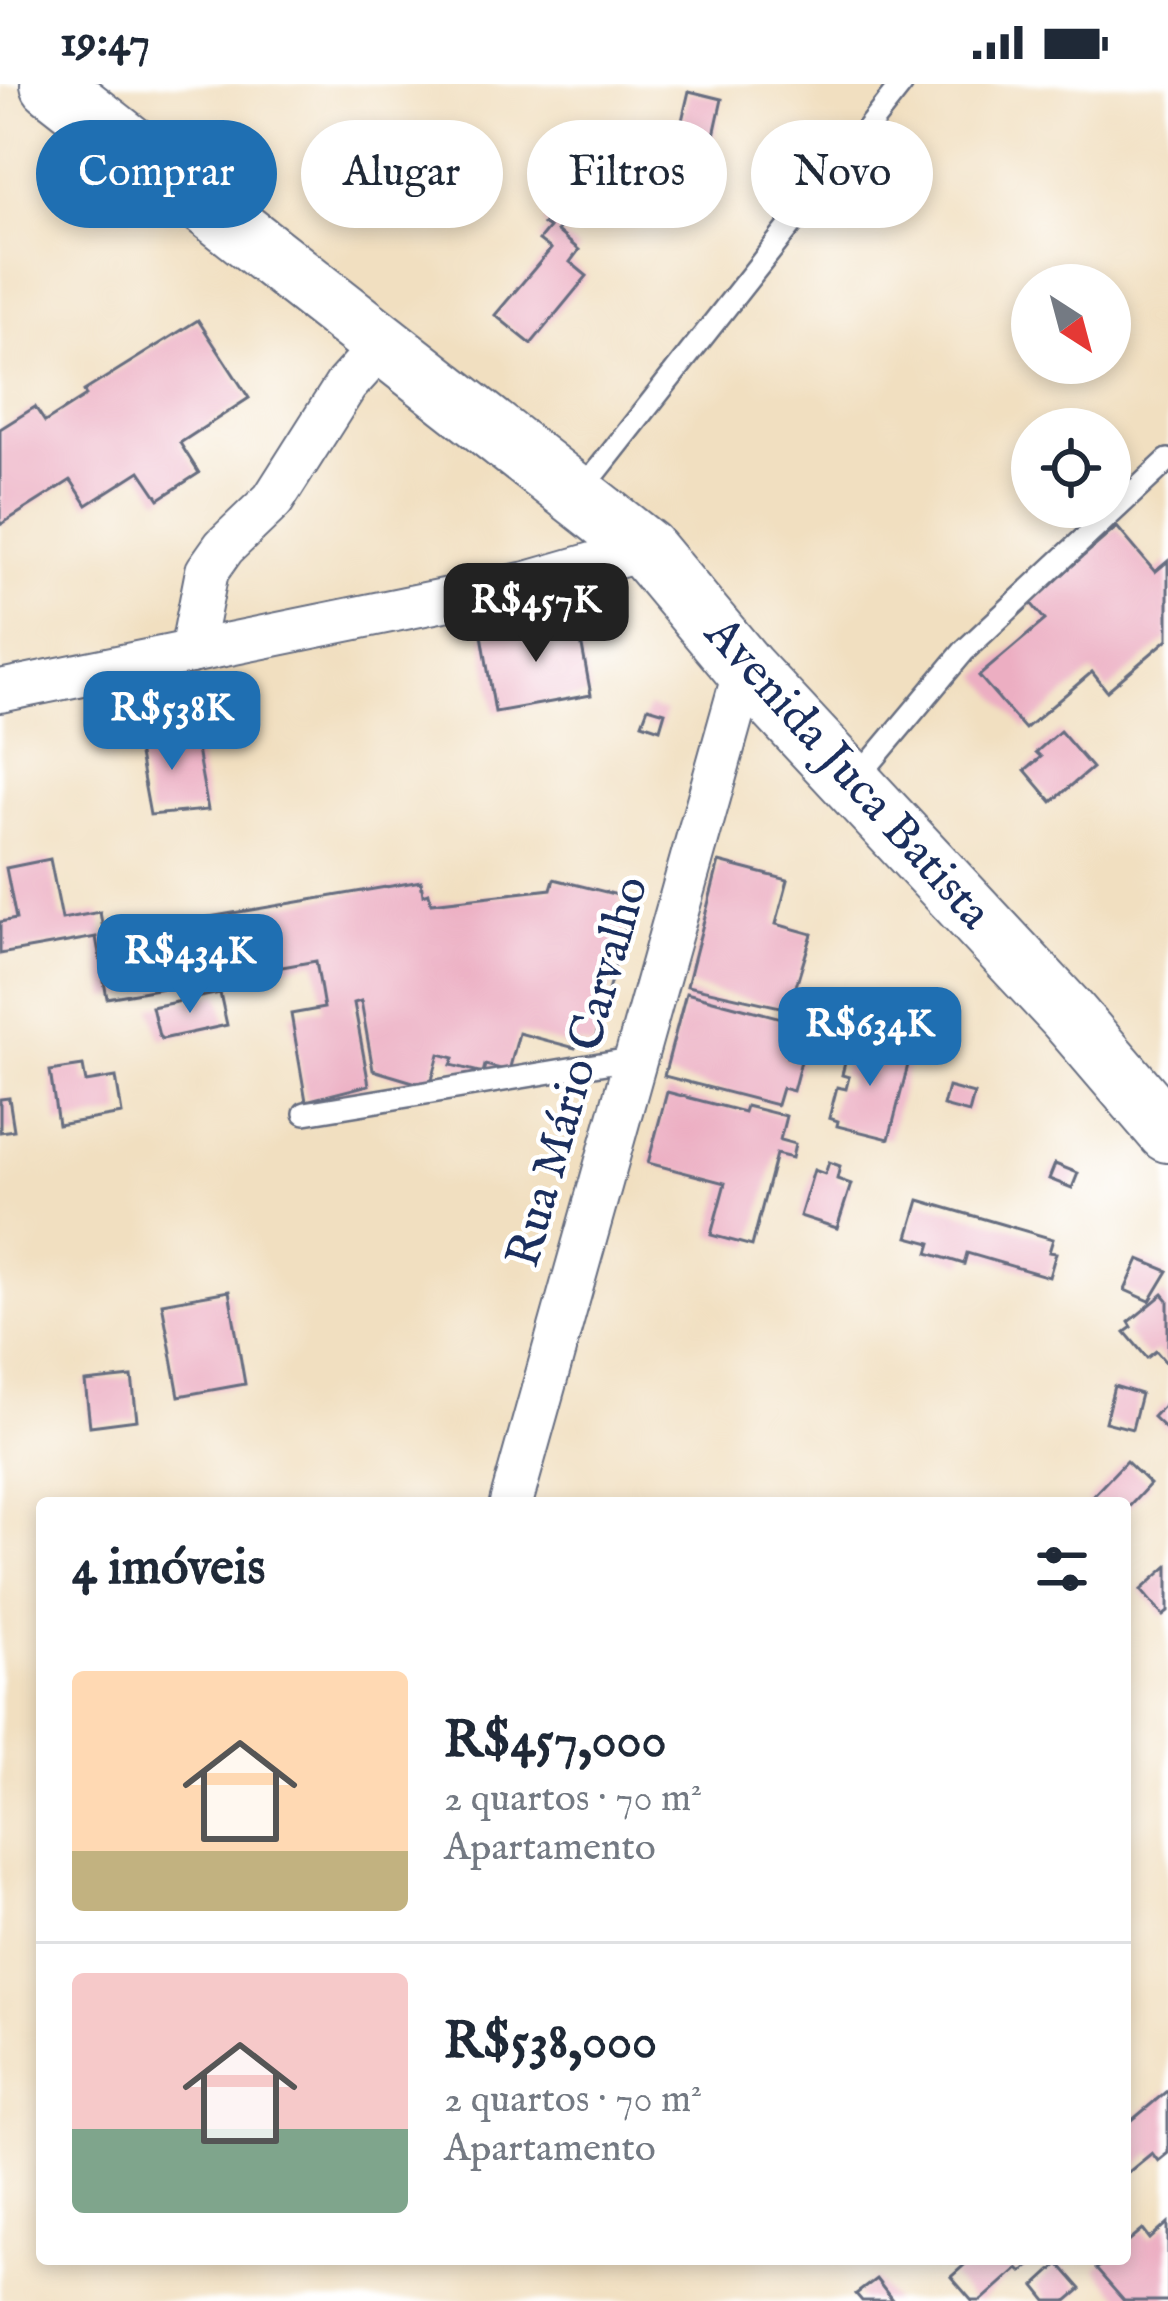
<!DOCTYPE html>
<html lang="pt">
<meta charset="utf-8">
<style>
:root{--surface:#fff;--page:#f6f6f7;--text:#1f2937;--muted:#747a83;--line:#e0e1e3;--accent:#1f6fb2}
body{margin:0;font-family:"IM FELL English",serif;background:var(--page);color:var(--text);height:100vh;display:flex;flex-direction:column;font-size:45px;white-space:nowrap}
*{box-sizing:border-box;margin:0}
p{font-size:39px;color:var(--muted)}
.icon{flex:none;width:66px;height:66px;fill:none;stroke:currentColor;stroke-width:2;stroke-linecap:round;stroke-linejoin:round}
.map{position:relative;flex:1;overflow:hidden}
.drawer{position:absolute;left:36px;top:1413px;width:1095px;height:768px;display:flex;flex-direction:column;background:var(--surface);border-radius:12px;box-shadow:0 6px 18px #0003}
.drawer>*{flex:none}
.guide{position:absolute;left:36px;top:36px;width:1098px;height:108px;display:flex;gap:24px}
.needle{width:78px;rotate:144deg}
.fabs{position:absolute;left:1011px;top:180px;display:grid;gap:24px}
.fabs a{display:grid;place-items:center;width:120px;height:120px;border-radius:50%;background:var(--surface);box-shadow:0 6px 18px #0003;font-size:60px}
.price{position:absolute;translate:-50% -102px;padding:0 27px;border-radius:24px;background:var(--accent);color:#fff;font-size:39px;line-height:78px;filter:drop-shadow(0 3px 6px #0008)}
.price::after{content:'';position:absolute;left:50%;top:72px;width:36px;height:27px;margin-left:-18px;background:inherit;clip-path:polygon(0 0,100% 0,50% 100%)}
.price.current{background:#222;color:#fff}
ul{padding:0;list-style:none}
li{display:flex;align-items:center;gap:36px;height:300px;padding:0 36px}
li+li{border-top:3px solid var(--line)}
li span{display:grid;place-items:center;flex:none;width:336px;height:240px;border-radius:12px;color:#555}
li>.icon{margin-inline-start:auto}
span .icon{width:144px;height:144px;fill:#fffc;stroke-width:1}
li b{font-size:51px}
h2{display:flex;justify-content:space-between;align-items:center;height:144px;padding:0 36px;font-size:51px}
.tag{padding:0 42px;border-radius:54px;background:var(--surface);box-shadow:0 6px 18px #0003;font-size:42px;line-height:108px}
.tag.current{background:var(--accent);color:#fff}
.status{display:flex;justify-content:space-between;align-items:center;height:84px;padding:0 60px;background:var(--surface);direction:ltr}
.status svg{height:33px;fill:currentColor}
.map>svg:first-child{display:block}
.building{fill:#ecaec2}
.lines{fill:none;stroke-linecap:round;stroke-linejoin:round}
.service-casing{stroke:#666d80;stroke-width:26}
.minor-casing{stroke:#666d80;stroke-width:46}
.secondary-casing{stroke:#666d80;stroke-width:64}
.service{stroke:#fff;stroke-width:21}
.minor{stroke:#fff;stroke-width:42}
.secondary{stroke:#fff;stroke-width:60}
.labels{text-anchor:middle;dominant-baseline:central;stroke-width:9;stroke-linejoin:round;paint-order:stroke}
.street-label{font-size:48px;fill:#1b2f5e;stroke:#fff}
</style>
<div class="status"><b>19:47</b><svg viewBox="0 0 49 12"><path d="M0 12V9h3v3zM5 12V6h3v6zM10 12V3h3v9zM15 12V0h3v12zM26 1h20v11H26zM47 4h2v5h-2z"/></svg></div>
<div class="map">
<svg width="1168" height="2217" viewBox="0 0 1168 2217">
<rect width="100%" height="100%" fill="#fff"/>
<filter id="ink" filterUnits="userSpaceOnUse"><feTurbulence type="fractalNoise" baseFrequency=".00833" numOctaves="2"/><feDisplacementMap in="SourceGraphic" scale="24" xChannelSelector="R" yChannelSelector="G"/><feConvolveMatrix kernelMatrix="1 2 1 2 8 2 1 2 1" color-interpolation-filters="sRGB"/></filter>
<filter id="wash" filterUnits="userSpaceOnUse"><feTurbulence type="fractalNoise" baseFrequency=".004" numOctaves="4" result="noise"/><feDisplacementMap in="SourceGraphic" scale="48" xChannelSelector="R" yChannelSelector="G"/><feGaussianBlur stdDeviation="2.7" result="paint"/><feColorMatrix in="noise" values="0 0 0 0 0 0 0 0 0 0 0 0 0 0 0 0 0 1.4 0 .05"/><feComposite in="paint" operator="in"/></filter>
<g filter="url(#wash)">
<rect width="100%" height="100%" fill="#f1dfc0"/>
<g id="blocks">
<g class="building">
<path d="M689,7L722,15L703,101L669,92Z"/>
<path d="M570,64L579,77L565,87L555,75Z"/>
<path d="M555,125L567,135L557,147L579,166L570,178L587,192L531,260L495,231L551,165L539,156L549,144L543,140Z"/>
<path d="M198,236L249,314L180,359L199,389L159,415L140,387L87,421L71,396L0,441V345L35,323L45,338L86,312L84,307Z"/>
<path d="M1117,443L1155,488L1168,477V555L1107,607L1092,588L1025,645L979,592L1045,536L1030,518Z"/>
<path d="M577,535L591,611L495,628L482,551Z"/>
<path d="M648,623L665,628L660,645L642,639Z"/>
<path d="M109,624L113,644L91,648L88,628Z"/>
<path d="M193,644L208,726L150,731L136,654Z"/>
<path d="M1060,647L1092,684L1052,718L1025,686L1041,673L1036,668Z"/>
<path d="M50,775L62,835L100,828L104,851L421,797L423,811L429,809L431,819L551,805L554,795L622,812L616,837L626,839L593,964L577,959L575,964L519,949L509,987L485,981L483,989L451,981L454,974L439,970L430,1003L373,986L361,917L354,919L369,1001L306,1017L291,930L324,924L316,877L107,914L96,853L0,870V838L16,835L6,784Z"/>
<path d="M719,778L788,796L776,840L812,850L789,925L687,902Z"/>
<path d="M220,909L227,941L162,955L159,952L152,923Z"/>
<path d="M686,909L789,936L782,962L789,965L787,973L801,977L793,1007L782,1004L777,1021L664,992Z"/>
<path d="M851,954L911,969L889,1055L837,1042L838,1037L829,1034L837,1003L846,1005L849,993L842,991Z"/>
<path d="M83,982L86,998L116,993L122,1030L58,1041L50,987Z"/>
<path d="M948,1003L974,1010L969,1029L943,1022Z"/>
<path d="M667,1008L744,1028L746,1022L786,1032L780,1056L795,1060L792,1074L776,1070L752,1162L711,1151L725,1099L648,1079Z"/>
<path d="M9,1014L14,1046L0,1048V1015Z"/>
<path d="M829,1078L840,1082L837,1095L851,1100L837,1144L800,1132L814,1086L825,1090Z"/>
<path d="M1055,1080L1078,1089L1072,1104L1049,1095Z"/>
<path d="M919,1116L1053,1155L1049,1168L1056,1169L1049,1193L967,1169L964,1180L928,1169L931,1159L908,1153Z"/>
<path d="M1139,1175L1168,1187L1150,1217L1125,1206Z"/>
<path d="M229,1207L245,1300L179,1312L162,1219Z"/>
<path d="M1163,1210L1168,1216V1281L1156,1267L1147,1274L1125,1248L1132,1243L1129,1238Z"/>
<path d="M132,1293L137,1336L90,1342L85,1298Z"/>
<path d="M1114,1302L1141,1310L1132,1345L1105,1338Z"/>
<path d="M1168,1317V1347L1153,1333Z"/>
<path d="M1126,1377L1150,1400L1125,1427V1419H1086Z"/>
<path d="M1168,1482V1528L1163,1532L1141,1506Z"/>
<path d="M1168,2006V2069L1158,2077L1152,2069L1125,2091V2042Z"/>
<path d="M1168,2139V2217H1124L1096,2185L1109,2175H1125V2161L1143,2146L1150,2155Z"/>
<path d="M971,2175H1037L1022,2188L1018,2184L981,2217H972L951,2193Z"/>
<path d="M1059,2180L1081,2205L1067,2217H1047L1035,2202Z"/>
<path d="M876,2195L893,2217H862L856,2210Z"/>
</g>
</g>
</g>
<g filter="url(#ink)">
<use href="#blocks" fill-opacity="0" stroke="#666d80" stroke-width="3"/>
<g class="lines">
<g class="service-casing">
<g id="service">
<path d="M578,411L902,0"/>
<path d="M855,697L964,567L1168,376"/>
<path d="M305,1029L636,974"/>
</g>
</g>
<g class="minor-casing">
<g id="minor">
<path d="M191,568L207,487L224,463L273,416L346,301L383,260"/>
<path d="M0,607L527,499L645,465"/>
<path d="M511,1419L745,585"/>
</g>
</g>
<g class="secondary-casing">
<path id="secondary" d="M51,0L645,465L745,585L1067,930L1168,1048"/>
</g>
<use href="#service" class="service"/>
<use href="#minor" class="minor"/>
<use href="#secondary" class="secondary"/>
</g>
</g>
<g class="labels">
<g class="street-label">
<text transform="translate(847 690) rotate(48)">Avenida Juca Batista</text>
<text transform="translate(579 988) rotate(-74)">Rua Mário Carvalho</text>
</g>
</g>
</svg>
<div class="fabs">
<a><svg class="needle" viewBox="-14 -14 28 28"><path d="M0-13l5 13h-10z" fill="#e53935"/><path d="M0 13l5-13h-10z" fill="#747a83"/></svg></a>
<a><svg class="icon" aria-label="locate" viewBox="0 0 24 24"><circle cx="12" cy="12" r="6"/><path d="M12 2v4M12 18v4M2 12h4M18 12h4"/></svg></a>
</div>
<b class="price current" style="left:536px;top:581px">R$457K</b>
<b class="price" style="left:172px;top:689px">R$538K</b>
<b class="price" style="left:190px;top:932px">R$434K</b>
<b class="price" style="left:870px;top:1005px">R$634K</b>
<div class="guide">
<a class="tag current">Comprar</a>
<a class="tag">Alugar</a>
<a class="tag">Filtros</a>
<a class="tag">Novo</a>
</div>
<section class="drawer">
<h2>4 imóveis<svg class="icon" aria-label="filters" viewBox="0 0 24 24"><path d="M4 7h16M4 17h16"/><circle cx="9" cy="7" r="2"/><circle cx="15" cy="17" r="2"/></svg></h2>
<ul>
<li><span style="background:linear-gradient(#ffd9b3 75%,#c2b280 0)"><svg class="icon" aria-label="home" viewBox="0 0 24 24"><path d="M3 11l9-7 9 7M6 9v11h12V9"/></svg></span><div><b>R$457,000</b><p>2 quartos · 70 m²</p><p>Apartamento</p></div></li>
<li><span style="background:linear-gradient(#f6c9c9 65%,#7fa58c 0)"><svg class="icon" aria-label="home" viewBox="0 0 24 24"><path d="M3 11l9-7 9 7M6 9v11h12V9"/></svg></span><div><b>R$538,000</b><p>2 quartos · 70 m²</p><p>Apartamento</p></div></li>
</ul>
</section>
</div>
